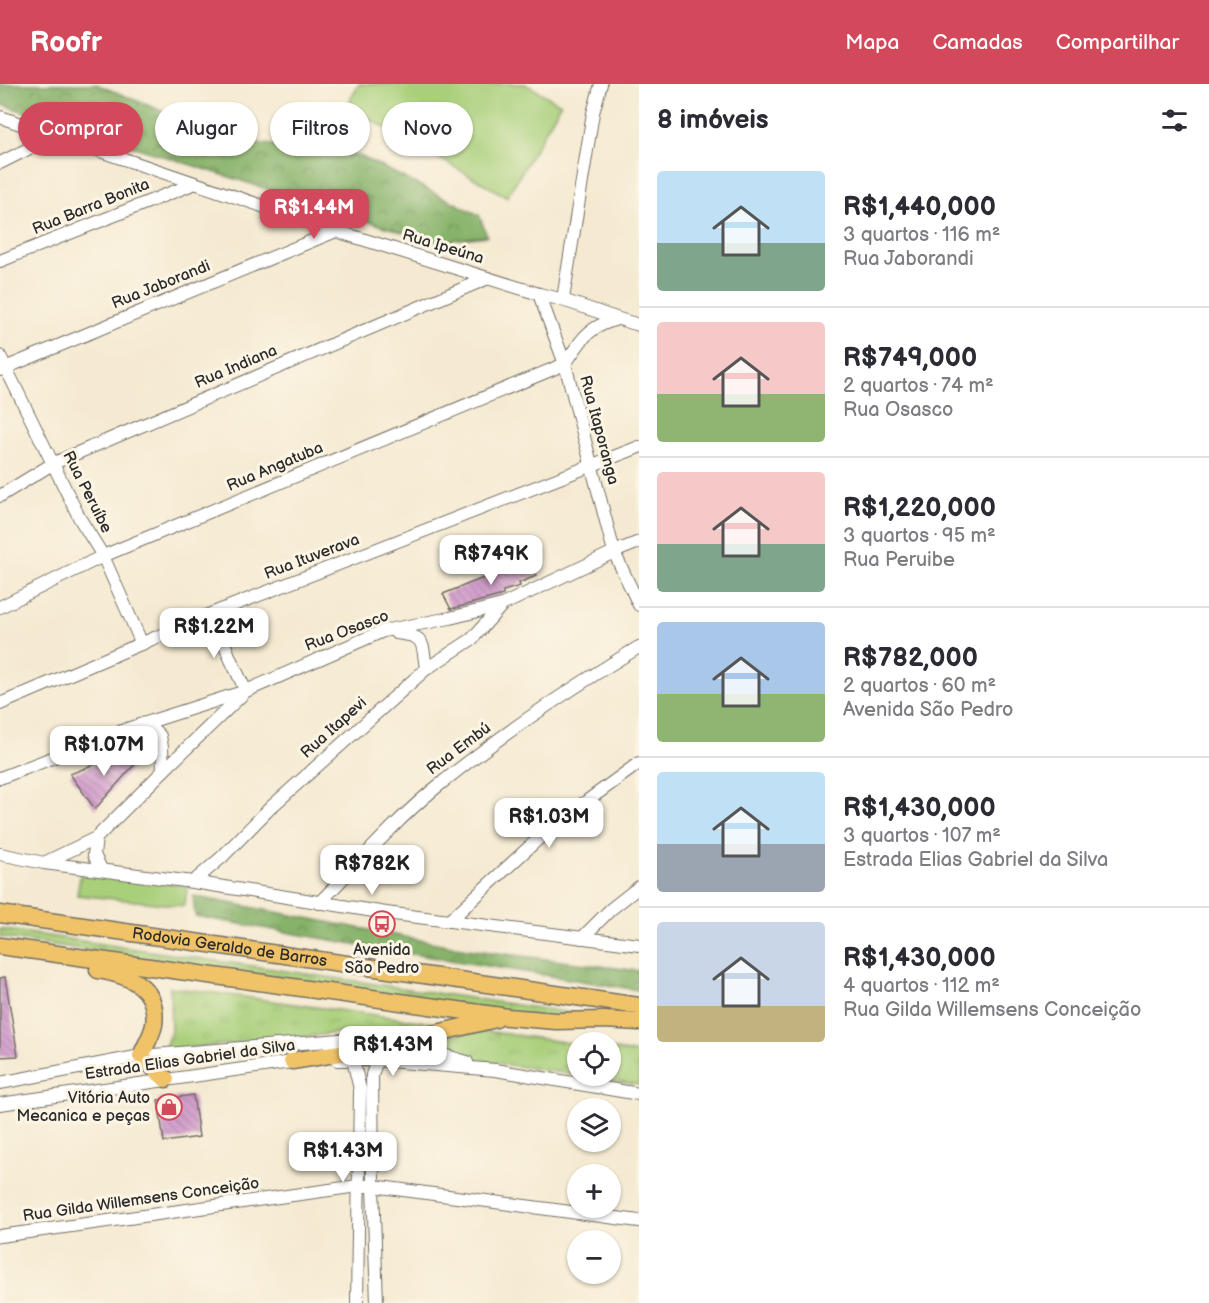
<!DOCTYPE html>
<html lang="pt">
<meta charset="utf-8">
<style>
:root{--surface:#fff;--page:#f7f7f7;--text:#2b2b33;--muted:#7c7c81;--line:#e1e1e2;--accent:#d1495b}
body{margin:0;font-family:"Balsamiq Sans",sans-serif;background:var(--page);color:var(--text);height:100vh;display:flex;flex-direction:column;font-size:22px;white-space:nowrap}
*{box-sizing:border-box;margin:0}
p{font-size:20px;color:var(--muted)}
.icon{flex:none;width:33px;height:33px;fill:none;stroke:currentColor;stroke-width:2;stroke-linecap:round;stroke-linejoin:round}
.map{position:relative;flex:1;overflow:hidden}
.drawer{display:flex;flex-direction:column;background:var(--surface);width:570px}
.drawer>*{flex:none}
.hud{position:absolute;left:18px;top:18px;width:531px;height:54px;display:flex;gap:12px}
.controls{position:absolute;left:567px;top:948px;display:grid;gap:12px}
.controls a{display:grid;place-items:center;width:54px;height:54px;border-radius:50%;background:var(--surface);box-shadow:0 2px 4px #0004;font-size:30px}
.price{position:absolute;translate:-50% -51px;padding:0 14px;border-radius:12px;background:#fff;color:#222;font-size:20px;line-height:39px;filter:drop-shadow(0 2px 3px #0008)}
.price::after{content:'';position:absolute;left:50%;top:36px;width:18px;height:14px;margin-left:-9px;background:inherit;clip-path:polygon(0 0,100% 0,50% 100%)}
.price.selected{background:var(--accent);color:#fff}
ul{padding:0;list-style:none}
li{display:flex;align-items:center;gap:18px;height:150px;padding:0 18px}
li+li{border-top:2px solid var(--line)}
li span{display:grid;place-items:center;flex:none;width:168px;height:120px;border-radius:6px;color:#555}
li>.icon{margin-inline-start:auto}
span .icon{width:72px;height:72px;fill:#fffc;stroke-width:1}
li b{font-size:26px}
h2{display:flex;justify-content:space-between;align-items:center;height:72px;padding:0 18px;font-size:26px}
.tag{padding:0 21px;border-radius:27px;background:var(--surface);box-shadow:0 2px 4px #0004;font-size:21px;line-height:54px}
.tag.selected{background:var(--accent);color:#fff}
header{display:flex;align-items:center;gap:36px;box-sizing:border-box;height:84px;padding:0 30px;background:var(--accent);color:#fff}
header strong{font-size:28px}
nav{display:flex;gap:33px;margin-inline-start:auto;font-size:21px}
main{display:flex;flex:1;min-height:0}
.map>svg:first-child{display:block}
.grass{fill:url(#grass-tufts);stroke:#6a7d52;stroke-width:1.5}
.forest{fill:url(#forest-crowns);stroke:#586e4a;stroke-width:1.5}
.green{fill:#a8cf79;stroke:#6a7d52;stroke-width:1.5}
.building{fill:url(#building-back-hatch)}
.lines{fill:none;stroke-linecap:round;stroke-linejoin:round}
.minor-casing{stroke:#726e65;stroke-width:14}
.highway-casing{stroke:#726e65;stroke-width:19}
.minor{stroke:#fff;stroke-width:12}
.highway{stroke:#f0c369;stroke-width:16}
.labels{text-anchor:middle;dominant-baseline:central;stroke-width:6;stroke-linejoin:round;paint-order:stroke}
.street-label{font-size:16px;fill:#2b2b2b;stroke:#fcf5e5}
.poi-label{font-size:16px;fill:#2b2b2b;stroke:#fcf5e5}
</style>
<header>
<strong>Roofr</strong>
<nav><a>Mapa</a><a>Camadas</a><a>Compartilhar</a></nav>
</header>
<main>
<div class="map">
<svg width="639" height="1219" viewBox="0 0 639 1219">
<defs>
<pattern id="grass-tufts" width="24" height="20" patternUnits="userSpaceOnUse" patternTransform="scale(1.5)"><rect width="24" height="20" fill="#a8cf79"/><path d="M3 7l-1-3M5 7V3M7 7l1-3M15 17l-1-3M17 17v-4M19 17l1-3" fill="none" stroke="#91b269"/></pattern>
<pattern id="forest-crowns" width="20" height="18" patternUnits="userSpaceOnUse" patternTransform="scale(1.5)"><rect width="20" height="18" fill="#86b269"/><path d="M2 6a3 3 0 1 1 6 0M12 15a3 3 0 1 1 6 0" fill="none" stroke="#6e9157"/></pattern>
<pattern id="building-back-hatch" width="6" height="6" patternUnits="userSpaceOnUse" patternTransform="scale(1.5)"><rect width="6" height="6" fill="#cd93c9"/><path d="M-1 5l2 2M0 0l6 6M5-1l2 2" fill="none" stroke="#a778a3"/></pattern>
</defs>
<rect width="100%" height="100%" fill="#fcf5e5"/>
<filter id="ink" filterUnits="userSpaceOnUse"><feTurbulence type="fractalNoise" baseFrequency=".0167" numOctaves="2"/><feDisplacementMap in="SourceGraphic" scale="12" xChannelSelector="R" yChannelSelector="G"/><feConvolveMatrix kernelMatrix="1 2 1 2 8 2 1 2 1" color-interpolation-filters="sRGB"/></filter>
<filter id="wash" filterUnits="userSpaceOnUse"><feTurbulence type="fractalNoise" baseFrequency=".008" numOctaves="4" result="noise"/><feDisplacementMap in="SourceGraphic" scale="24" xChannelSelector="R" yChannelSelector="G"/><feGaussianBlur stdDeviation="1.35" result="paint"/><feColorMatrix in="noise" values="0 0 0 0 0 0 0 0 0 0 0 0 0 0 0 0 0 1.4 0 .05"/><feComposite in="paint" operator="in"/></filter>
<g filter="url(#wash)">
<rect width="100%" height="100%" fill="#f5ead1"/>
<g class="grass">
<path d="M0,845L639,939V947L0,853Z"/>
<path d="M170,903L433,939L398,950L343,948L304,953L164,966L171,947Z"/>
<path d="M485,947L577,960L578,991C531,984 483,979 438,966L437,958L447,951Z"/>
<path d="M611,965L639,970V1001L578,992H610Z"/>
</g>
<g class="forest">
<path d="M0,0H96L233,56L360,72L479,131L487,152L433,158L0,20Z"/>
<path d="M193,812L467,865L639,887V906L393,867L195,832Z"/>
</g>
<g class="green">
<path d="M359,0H525L561,20L507,113L347,22Z"/>
<path d="M81,788L188,802L184,822L77,811Z"/>
</g>
<g id="blocks">
<g class="building">
<path d="M532,475L536,492L519,499L520,502L503,507V511L451,525L443,510Z"/>
<path d="M132,666L137,671V676L135,680L95,725L70,690Z"/>
<path d="M5,893L18,972L0,973V894Z"/>
<path d="M193,1011L199,1053L164,1058L158,1016Z"/>
</g>
</g>
</g>
<g filter="url(#ink)">
<use href="#blocks" fill-opacity="0" stroke="#726e65" stroke-width="1.5"/>
<g class="lines">
<g class="minor-casing">
<g id="minor">
<path d="M0,33L336,147L539,210C573,217 605,232 639,241"/>
<path d="M0,79L56,51"/>
<path d="M0,177L193,100"/>
<path d="M539,210L565,280L614,468L639,521"/>
<path d="M563,215L593,29L601,0"/>
<path d="M0,272L80,435L103,472L142,560"/>
<path d="M0,286L336,147"/>
<path d="M0,412L54,379L488,194"/>
<path d="M0,523L103,472L565,280C582,255 586,244 617,235"/>
<path d="M213,529L230,574L246,607"/>
<path d="M396,549C426,552 422,558 426,585"/>
<path d="M0,620L213,529L639,363"/>
<path d="M139,644H152L160,652L162,663L163,687"/>
<path d="M0,694L127,645L246,607L383,547L450,534L502,521L614,468L639,458"/>
<path d="M96,754L94,771L101,785"/>
<path d="M0,770L44,779L193,798L386,829L639,861"/>
<path d="M46,778L96,754L163,687L243,610"/>
<path d="M193,798L222,773L270,724L426,585L472,555L502,521"/>
<path d="M319,819C357,781 392,740 433,706C497,653 568,606 639,563"/>
<path d="M449,837L550,744L639,679"/>
<path d="M582,854L611,825L639,803"/>
<path d="M337,976H377L495,986L639,1010"/>
<path d="M353,976L360,1005L357,1219"/>
<path d="M0,999L141,972L365,954L399,958L467,978"/>
<path d="M0,1020L298,977"/>
<path d="M0,1152L358,1102H373L639,1137"/>
<path d="M377,1219L373,1102L372,991L377,976"/>
</g>
</g>
<g class="highway-casing">
<g id="highway">
<path id="s1" d="M0,830L639,922"/>
<path d="M0,862L508,933L556,937L604,936L639,938"/>
<path d="M98,886C130,891 159,903 154,941C152,951 145,962 141,972L166,995"/>
<path d="M292,977L378,963L496,935"/>
</g>
</g>
<use href="#minor" class="minor"/>
<use href="#highway" class="highway"/>
</g>
</g>
<defs>
<g id="bus-ring" transform="scale(1.35)"><circle r="9.5" fill="#fcf5e5" stroke="#d1495b" stroke-width="1.5"/><path d="M-5-6H5V4H4V6H2V4H-2V6H-4V4H-5ZM-3.5-4V0h7V-4ZM-3.5 1.2v1.5H-2V1.2ZM2 1.2v1.5H3.5V1.2Z" fill="#d1495b"/></g>
<g id="shop-ring" transform="scale(1.35)"><circle r="9.5" fill="#fcf5e5" stroke="#d1495b" stroke-width="1.5"/><path d="M-5-2.5h2.3a2.7 3.5 0 0 1 5.4 0H5L5.5 6h-11ZM-1.5-2.5h3a1.5 2.3 0 0 0-3 0Z" fill="#d1495b"/></g>
</defs>
<g fill-rule="evenodd">
<use href="#bus-ring" x="382" y="840"/>
<use href="#shop-ring" x="169" y="1023"/>
</g>
<g class="labels">
<g class="street-label">
<text transform="translate(91 123) rotate(-22)">Rua Barra Bonita</text>
<text transform="translate(443 163) rotate(17)">Rua Ipeúna</text>
<text transform="translate(161 201) rotate(-22)">Rua Jaborandi</text>
<text transform="translate(236 283) rotate(-23)">Rua Indiana</text>
<text transform="translate(599 346) rotate(75)">Rua Itaporanga</text>
<text transform="translate(275 383) rotate(-23)">Rua Angatuba</text>
<text transform="translate(87 408) rotate(63)">Rua Peruíbe</text>
<text transform="translate(312 473) rotate(-21)">Rua Ituverava</text>
<text transform="translate(347 547) rotate(-21)">Rua Osasco</text>
<text transform="translate(334 644) rotate(-42)">Rua Itapevi</text>
<text transform="translate(459 665) rotate(-37)">Rua Embú</text>
<text stroke="none"><textPath href="#s1" startOffset="232">Rodovia Geraldo de Barros</textPath></text>
<text transform="translate(190 976) rotate(-8)">Estrada Elias Gabriel da Silva</text>
<text transform="translate(141 1116) rotate(-8)">Rua Gilda Willemsens Conceição</text>
</g>
<g class="poi-label">
<text x="382" y="866">Avenida<tspan x="382" dy="18">São Pedro</tspan></text>
<text x="150" y="1014" text-anchor="end">Vitória Auto<tspan x="150" dy="18">Mecanica e peças</tspan></text>
</g>
</g>
</svg>
<div class="controls">
<a><svg class="icon" aria-label="locate" viewBox="0 0 24 24"><circle cx="12" cy="12" r="6"/><path d="M12 2v4M12 18v4M2 12h4M18 12h4"/></svg></a>
<a><svg class="icon" aria-label="layers" viewBox="0 0 24 24"><path d="M12 4l9 5-9 5-9-5zM3 14l9 5 9-5"/></svg></a>
<a>+</a>
<a>−</a>
</div>
<b class="price selected" style="left:314px;top:156px">R$1.44M</b>
<b class="price" style="left:491px;top:502px">R$749K</b>
<b class="price" style="left:214px;top:575px">R$1.22M</b>
<b class="price" style="left:104px;top:693px">R$1.07M</b>
<b class="price" style="left:549px;top:765px">R$1.03M</b>
<b class="price" style="left:372px;top:812px">R$782K</b>
<b class="price" style="left:393px;top:993px">R$1.43M</b>
<b class="price" style="left:343px;top:1099px">R$1.43M</b>
<div class="hud">
<a class="tag selected">Comprar</a>
<a class="tag">Alugar</a>
<a class="tag">Filtros</a>
<a class="tag">Novo</a>
</div>
</div>
<section class="drawer">
<h2>8 imóveis<svg class="icon" aria-label="filters" viewBox="0 0 24 24"><path d="M4 7h16M4 17h16"/><circle cx="9" cy="7" r="2"/><circle cx="15" cy="17" r="2"/></svg></h2>
<ul>
<li><span style="background:linear-gradient(#bfe0f5 60%,#7fa58c 0)"><svg class="icon" aria-label="home" viewBox="0 0 24 24"><path d="M3 11l9-7 9 7M6 9v11h12V9"/></svg></span><div><b>R$1,440,000</b><p>3 quartos · 116 m²</p><p>Rua Jaborandi</p></div></li>
<li><span style="background:linear-gradient(#f6c9c9 60%,#8fb573 0)"><svg class="icon" aria-label="home" viewBox="0 0 24 24"><path d="M3 11l9-7 9 7M6 9v11h12V9"/></svg></span><div><b>R$749,000</b><p>2 quartos · 74 m²</p><p>Rua Osasco</p></div></li>
<li><span style="background:linear-gradient(#f6c9c9 60%,#7fa58c 0)"><svg class="icon" aria-label="home" viewBox="0 0 24 24"><path d="M3 11l9-7 9 7M6 9v11h12V9"/></svg></span><div><b>R$1,220,000</b><p>3 quartos · 95 m²</p><p>Rua Peruibe</p></div></li>
<li><span style="background:linear-gradient(#a9c7e8 60%,#8fb573 0)"><svg class="icon" aria-label="home" viewBox="0 0 24 24"><path d="M3 11l9-7 9 7M6 9v11h12V9"/></svg></span><div><b>R$782,000</b><p>2 quartos · 60 m²</p><p>Avenida São Pedro</p></div></li>
<li><span style="background:linear-gradient(#bfe0f5 60%,#9aa5b1 0)"><svg class="icon" aria-label="home" viewBox="0 0 24 24"><path d="M3 11l9-7 9 7M6 9v11h12V9"/></svg></span><div><b>R$1,430,000</b><p>3 quartos · 107 m²</p><p>Estrada Elias Gabriel da Silva</p></div></li>
<li><span style="background:linear-gradient(#c9d6e8 70%,#c2b280 0)"><svg class="icon" aria-label="home" viewBox="0 0 24 24"><path d="M3 11l9-7 9 7M6 9v11h12V9"/></svg></span><div><b>R$1,430,000</b><p>4 quartos · 112 m²</p><p>Rua Gilda Willemsens Conceição</p></div></li>
</ul>
</section>
</main>
